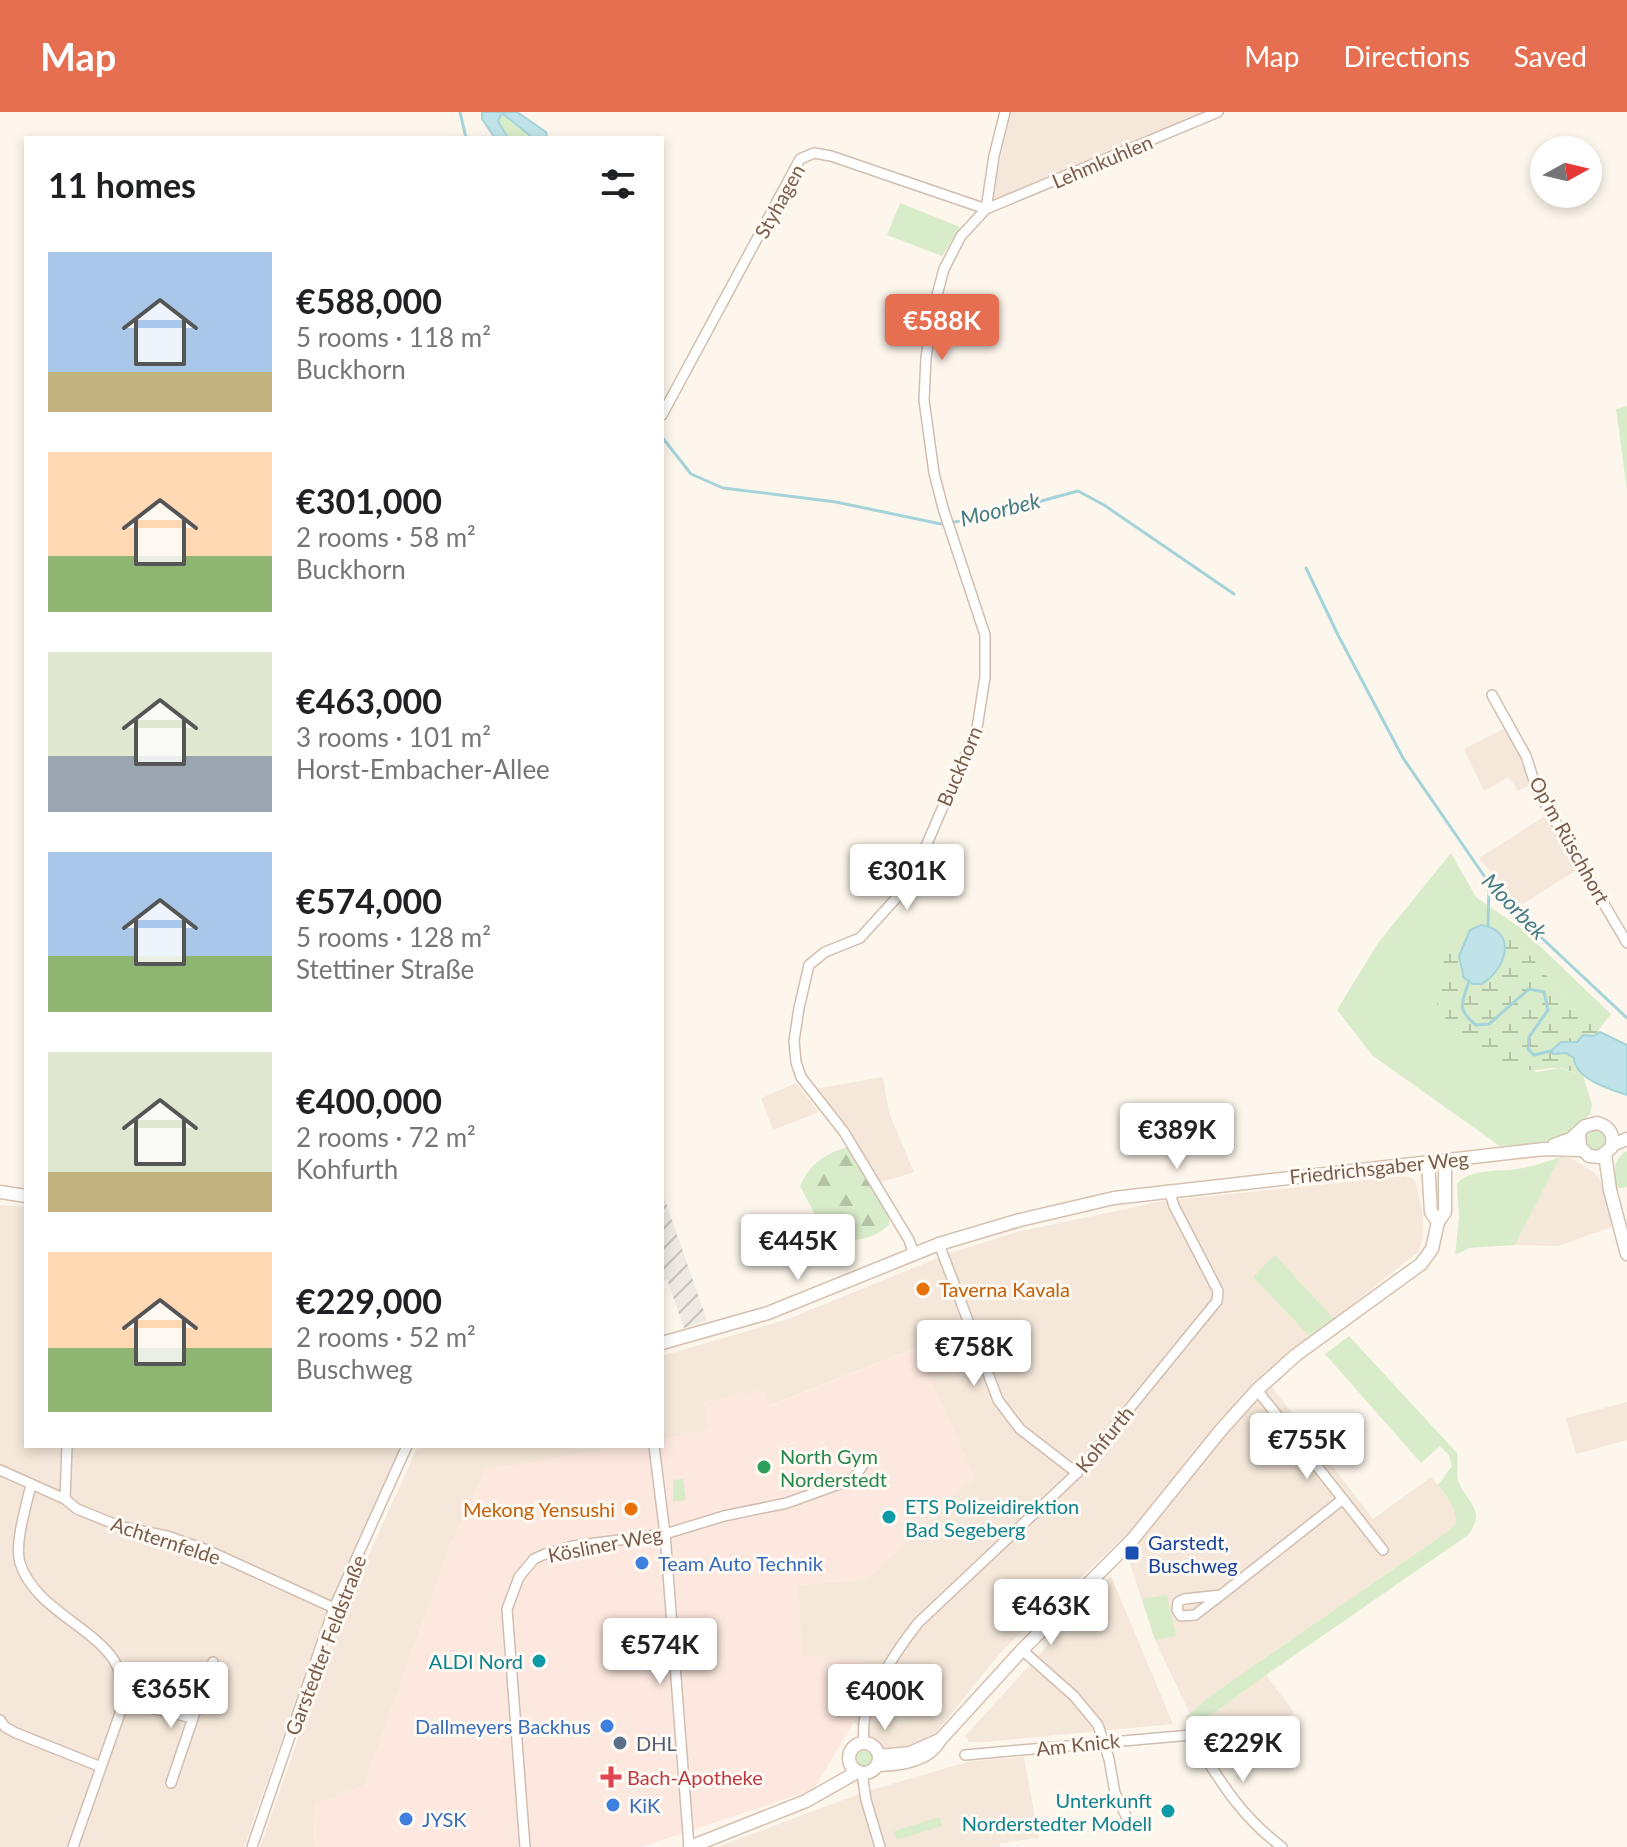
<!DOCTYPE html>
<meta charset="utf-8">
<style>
:root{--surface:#fff;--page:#f6f6f6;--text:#202124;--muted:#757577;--accent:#e76f51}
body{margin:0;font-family:Lato,sans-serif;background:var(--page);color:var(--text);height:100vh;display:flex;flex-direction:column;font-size:30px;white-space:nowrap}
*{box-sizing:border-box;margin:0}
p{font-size:26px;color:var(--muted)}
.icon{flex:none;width:44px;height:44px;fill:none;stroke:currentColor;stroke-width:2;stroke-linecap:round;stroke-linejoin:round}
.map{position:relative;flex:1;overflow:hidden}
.details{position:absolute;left:24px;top:24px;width:640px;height:1312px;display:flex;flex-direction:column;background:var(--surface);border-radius:0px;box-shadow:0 4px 12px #0003}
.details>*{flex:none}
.needle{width:52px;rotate:82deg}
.controls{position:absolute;left:1530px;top:24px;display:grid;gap:16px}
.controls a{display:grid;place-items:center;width:72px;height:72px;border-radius:50%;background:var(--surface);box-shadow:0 4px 12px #0003;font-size:40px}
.price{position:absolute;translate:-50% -68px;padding:0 18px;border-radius:8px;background:#fff;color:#222;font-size:26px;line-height:52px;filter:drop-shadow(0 2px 4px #0008)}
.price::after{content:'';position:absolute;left:50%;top:48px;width:24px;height:18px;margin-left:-12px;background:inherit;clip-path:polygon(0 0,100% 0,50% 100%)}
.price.selected{background:var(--accent);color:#fff}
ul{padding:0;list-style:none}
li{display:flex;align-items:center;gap:24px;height:200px;padding:0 24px}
li span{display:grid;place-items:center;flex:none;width:224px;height:160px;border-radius:0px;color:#555}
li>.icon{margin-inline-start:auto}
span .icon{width:96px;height:96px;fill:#fffc;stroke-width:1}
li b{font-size:34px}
h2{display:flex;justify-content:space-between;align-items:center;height:96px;padding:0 24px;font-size:34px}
header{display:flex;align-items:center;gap:48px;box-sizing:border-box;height:112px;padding:0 40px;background:var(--accent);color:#fff}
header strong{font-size:38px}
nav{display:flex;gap:44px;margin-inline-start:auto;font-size:28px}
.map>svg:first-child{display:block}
.residential{fill:#f5e8da}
.commercial{fill:#fde8e0}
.industrial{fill:url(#industrial-furrows)}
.green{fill:#d8ecc9}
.forest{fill:url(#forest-firs)}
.wetland{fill:url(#wetland-marsh)}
.water{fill:#bfe3e8;stroke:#a5d3da;stroke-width:2}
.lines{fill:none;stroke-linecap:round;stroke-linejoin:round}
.stream{stroke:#a5d3da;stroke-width:3}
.street-casing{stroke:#d1beb0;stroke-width:12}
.secondary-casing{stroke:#d6c0b0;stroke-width:15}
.street{stroke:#fff;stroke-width:9}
.secondary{stroke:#fff;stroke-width:12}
.food-dot{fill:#e8710a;stroke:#fffaf3;stroke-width:3}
.leisure-dot{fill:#2e9e5b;stroke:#fffaf3;stroke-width:3}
.culture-dot{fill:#0f9aa8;stroke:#fffaf3;stroke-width:3}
.transit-dot{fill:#1a4fb4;stroke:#fffaf3;stroke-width:3}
.shop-dot{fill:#3f7fe0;stroke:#fffaf3;stroke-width:3}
.service-dot{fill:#5c6f8a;stroke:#fffaf3;stroke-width:3}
.health-dot{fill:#e0444e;stroke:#fffaf3;stroke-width:3}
.labels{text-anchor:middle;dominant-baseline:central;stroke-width:6;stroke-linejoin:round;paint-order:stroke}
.street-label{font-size:20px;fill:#7a5c4d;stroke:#fffaf3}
.food-label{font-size:20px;fill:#c56008;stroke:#fffaf3;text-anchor:start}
.leisure-label{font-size:20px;fill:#27864d;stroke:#fffaf3;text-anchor:start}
.culture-label{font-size:20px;fill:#0d838f;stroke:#fffaf3;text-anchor:end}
.transit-label{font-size:20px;fill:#164399;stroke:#fffaf3;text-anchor:start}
.shop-label{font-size:20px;fill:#366cbe;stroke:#fffaf3;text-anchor:start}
.service-label{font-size:20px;fill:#4e5e75;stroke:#fffaf3;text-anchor:start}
.health-label{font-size:20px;fill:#be3a42;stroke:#fffaf3;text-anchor:start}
.water-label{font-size:22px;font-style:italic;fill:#437c86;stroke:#fffaf3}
</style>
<header>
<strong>Map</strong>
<nav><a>Map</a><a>Directions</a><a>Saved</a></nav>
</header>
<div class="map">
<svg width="1627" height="1735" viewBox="0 0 1627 1735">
<defs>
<pattern id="industrial-furrows" width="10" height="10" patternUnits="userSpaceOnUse" patternTransform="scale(2)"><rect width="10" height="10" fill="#efe9e4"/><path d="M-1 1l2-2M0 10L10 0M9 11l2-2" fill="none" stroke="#c7c0bb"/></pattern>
<pattern id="forest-firs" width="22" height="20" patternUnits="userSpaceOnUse" patternTransform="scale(2)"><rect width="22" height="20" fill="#d8ecc9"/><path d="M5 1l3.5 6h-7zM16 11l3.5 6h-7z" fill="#b4c2a5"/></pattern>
<pattern id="wetland-marsh" width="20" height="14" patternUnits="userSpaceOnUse" patternTransform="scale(2)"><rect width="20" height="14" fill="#d8ecc9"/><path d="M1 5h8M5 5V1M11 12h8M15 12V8" fill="none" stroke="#b4c2a5"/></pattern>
</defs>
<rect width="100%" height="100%" fill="#fdf6ec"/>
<g class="residential">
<path d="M1011,0H1211L1214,7L990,92Z"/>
<path d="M1507,615L1523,646L1520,649L1532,672L1518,679L1509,665L1484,679L1464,637Z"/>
<path d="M1547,703L1580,756L1518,795L1479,746Z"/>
<path d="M883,965L889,1001L914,1060L879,1071L849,1017L814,977Z"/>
<path d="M796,971L819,1000L773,1018L761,986Z"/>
<path d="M1560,1045L1571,1046L1595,1061L1600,1068L1614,1114L1559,1134L1515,1133Z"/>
<path d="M1405,1064L1412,1066L1416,1071L1423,1104V1126L1418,1140L1334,1207L1276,1144L1253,1165L1309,1224L1263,1263L1373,1407L1431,1365L1450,1387L1455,1401L1456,1411L1447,1420L1210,1584L1190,1602L1155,1528L1122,1427L1002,1539L935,1622L918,1635L883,1638L854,1610L879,1552L803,1545L797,1473L868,1467L916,1236L768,1294L765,1278L704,1290L709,1318L662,1327V1244L788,1207L950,1141L1017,1120L1163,1089Z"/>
<path d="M0,1093L26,1095V1334H401L327,1499L244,1735H0Z"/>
<path d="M1627,1290V1328L1576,1342L1566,1306Z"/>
<path d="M418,1334H621L485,1359L450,1434L364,1674L314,1693L313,1735H260L341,1504Z"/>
<path d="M1111,1464L1173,1612L986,1630H969L965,1624Z"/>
<path d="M1266,1563L1294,1600L1219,1657L1195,1621L1209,1605Z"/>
<path d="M1024,1645L1039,1726L1000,1731V1735H717L864,1680L971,1649Z"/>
</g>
<path class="commercial" d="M917,1236L975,1365L868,1467L798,1473L803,1544L879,1552L854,1610L813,1678L641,1735H313L314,1693L364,1674L450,1434L485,1358L621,1334H662V1327L709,1318L704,1289L765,1278L769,1294Z"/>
<path class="industrial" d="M662,1080L707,1208L684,1216L667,1167L662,1169Z"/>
<g class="green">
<path d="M502,1L533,26H508L498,9Z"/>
<path d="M900,91L960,115L942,144L887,123Z"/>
<path d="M1627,294V378L1616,297Z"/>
<path d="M1451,741L1476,785L1522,817L1611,902L1600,916L1579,903L1514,824L1438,896L1455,915L1537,960L1559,956L1583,963L1592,993L1590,1003C1580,1008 1576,1019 1565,1023C1545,1032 1522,1032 1500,1034L1373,944L1337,898L1378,831Z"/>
<circle cx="1595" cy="1029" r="11"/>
<path d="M1627,1039V1075L1615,1077C1613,1062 1612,1047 1627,1039Z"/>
<path d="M1560,1045L1515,1133L1469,1136L1455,1143L1459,1106L1457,1072C1469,1056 1499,1060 1517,1057C1532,1055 1546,1050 1560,1045Z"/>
<path d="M1275,1143L1334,1207L1309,1224L1253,1165Z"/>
<path d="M1349,1224L1457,1341C1459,1350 1456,1360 1458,1368C1465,1390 1488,1397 1468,1423L1266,1563L1209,1605L1195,1621L1186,1605L1210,1584L1447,1420L1456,1411C1455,1394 1448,1385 1438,1373L1452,1354L1449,1343L1440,1334L1421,1351L1325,1242Z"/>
<path d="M683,1367L686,1388L673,1390V1368Z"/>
<path d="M1167,1483L1176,1524L1155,1528L1142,1487Z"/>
<circle cx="865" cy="1647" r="9"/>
<path d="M939,1705L942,1714L897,1728L894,1719Z"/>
</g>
<path class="forest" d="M848,1035L889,1103V1113C872,1129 850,1130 828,1128L800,1074C809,1053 825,1041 848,1035Z"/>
<path class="wetland" d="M1474,814L1469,818L1497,860C1504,845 1509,829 1496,816L1514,824L1579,903L1600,916L1594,925L1583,923L1577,930H1561L1554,942L1566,941L1574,946V954L1583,963C1576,961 1567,957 1559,956C1543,955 1534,962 1516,955C1495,947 1447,916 1438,895C1431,878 1444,844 1455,830C1460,824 1468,819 1474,814Z"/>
<g class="water">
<path d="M482,0H517L546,20L547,26H533L502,1L498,9L508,26H495L482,7Z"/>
<path d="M1481,813C1519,819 1506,857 1482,872H1473L1464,866L1459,844L1470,818Z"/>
<path d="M1600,920L1627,933V983C1609,977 1575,967 1574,946L1566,941L1553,942L1551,939L1561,930H1577L1583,923L1594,924Z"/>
</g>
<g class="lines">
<g class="stream">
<path d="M460,0L466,26"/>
<path d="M662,325L691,362L723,376L836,390L941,412L979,406L1078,379L1104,393L1234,482"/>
<path d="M1306,456L1338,523L1403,646L1489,771L1511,797L1627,906"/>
<path d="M1488,814L1489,774"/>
<path d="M1469,869C1462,891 1456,897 1476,913L1489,912L1529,877L1544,880L1548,898L1529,925L1528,937L1534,943L1551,939"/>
</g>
<g class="street-casing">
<g id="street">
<path d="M986,97L994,44L1005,0"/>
<path d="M662,303L800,47L814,41L831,44L986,97"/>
<path d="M1492,583L1526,644L1537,678L1627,831"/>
<path d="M939,1132L998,1288L1020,1317L1077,1361"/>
<path d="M914,1142L909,1128L844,1020L801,965L796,950L794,929L799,896L809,853L825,840L860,826L910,771L977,616L985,565V523L943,396L934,361L924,288L926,246L933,198L944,157L961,124L986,97L1218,0"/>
<path d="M1257,1278L1383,1438"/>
<path d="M654,1334L665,1422L689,1735"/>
<path d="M0,1358L65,1387L77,1397L122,1415L167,1424L207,1438L334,1496"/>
<path d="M31,1372C27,1392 14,1431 20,1451C34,1494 85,1511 111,1544C121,1557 123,1574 124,1590L73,1735"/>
<path d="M65,1387L67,1334"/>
<path d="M1221,1483L1195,1503L1181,1504L1177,1498L1178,1490L1184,1487L1221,1483L1343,1387"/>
<path d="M1022,1538L1074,1584L1098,1613L1109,1647L1115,1681L1128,1708"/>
<path d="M124,1590L193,1606L171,1671"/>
<path d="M193,1606L213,1550"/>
<path d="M0,1608L5,1615L16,1621L101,1655"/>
<path d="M863,1631C864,1622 863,1613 865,1605C871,1576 900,1534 918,1511L1077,1361L1217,1189L1218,1179L1174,1094L1169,1078"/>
<path d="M965,1643L1191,1623C1219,1667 1239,1703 1282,1735"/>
<path d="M862,1661L866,1688L880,1735"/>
<path d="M252,1735L334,1496L407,1334"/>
<path d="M525,1735L507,1497L519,1465L534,1447L545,1442L573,1434L665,1422L724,1404L787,1391L853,1367L863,1353"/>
</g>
</g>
<g class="secondary-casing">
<g id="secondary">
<path d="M1554,1033L1571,1027L1585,1014L1597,1011C1610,1014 1615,1024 1611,1036L1600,1045L1589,1044L1580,1035L1579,1022"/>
<path d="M1612,1033L1627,1027"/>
<path d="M1605,1042L1610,1078L1627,1142"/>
<path d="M1428,1050L1431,1100L1438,1110"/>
<path d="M0,1080L26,1084"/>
<path d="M662,1231L768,1201L939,1132L1020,1108L1114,1086L1544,1037L1581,1038"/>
<circle cx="864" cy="1646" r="15"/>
<path d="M880,1644L910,1641L937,1629"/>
<path d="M878,1653C901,1652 928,1649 940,1628L1022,1538L1133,1427L1221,1318L1257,1278L1296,1243L1421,1152L1432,1137L1438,1110L1445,1100V1049"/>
<path d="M690,1735L806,1689L857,1660"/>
</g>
</g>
<use href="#street" class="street"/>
<use href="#secondary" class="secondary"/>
</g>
<g class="food-dot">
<circle cx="923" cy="1177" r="8"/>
<circle cx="631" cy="1397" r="8"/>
</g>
<circle class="leisure-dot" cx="764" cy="1355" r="8"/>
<g class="culture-dot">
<circle cx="889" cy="1405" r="8"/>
<circle cx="539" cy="1549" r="8"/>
<circle cx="1168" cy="1699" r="8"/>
</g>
<rect class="transit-dot" x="1124" y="1433" width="16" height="16" rx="4"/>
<g class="shop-dot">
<circle cx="642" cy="1451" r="8"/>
<circle cx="607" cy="1614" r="8"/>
<circle cx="613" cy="1693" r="8"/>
<circle cx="406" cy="1707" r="8"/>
</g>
<circle class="service-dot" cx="620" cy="1631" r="8"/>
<path class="health-dot" d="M607 1653h8v8h8v8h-8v8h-8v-8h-8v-8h8z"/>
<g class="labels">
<g class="street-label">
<text transform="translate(1102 49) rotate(-23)">Lehmkuhlen</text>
<text transform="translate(779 89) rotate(-61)">Styhagen</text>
<text transform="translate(959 654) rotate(-67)">Buckhorn</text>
<text transform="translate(1570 728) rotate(61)">Op'm Rüschhort</text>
<text transform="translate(1379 1055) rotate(-6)">Friedrichsgaber Weg</text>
<text transform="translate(1104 1327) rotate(-51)">Kohfurth</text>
<text transform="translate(166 1428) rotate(18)">Achternfelde</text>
<text transform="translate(605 1432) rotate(-11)">Kösliner Weg</text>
<text transform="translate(325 1533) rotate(-69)">Garstedter Feldstraße</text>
<text transform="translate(1078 1632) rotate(-6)">Am Knick</text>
</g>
<g class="food-label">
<text x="939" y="1177">Taverna Kavala</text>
<text x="615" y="1397" text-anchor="end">Mekong Yensushi</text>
</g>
<g class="leisure-label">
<text x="780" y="1344">North Gym<tspan x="780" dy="23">Norderstedt</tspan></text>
</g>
<g class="culture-label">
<text x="905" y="1394" text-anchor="start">ETS Polizeidirektion<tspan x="905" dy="23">Bad Segeberg</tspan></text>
<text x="523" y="1549">ALDI Nord</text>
<text x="1152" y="1688">Unterkunft<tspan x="1152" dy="23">Norderstedter Modell</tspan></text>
</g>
<g class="transit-label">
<text x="1148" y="1430">Garstedt,<tspan x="1148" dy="23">Buschweg</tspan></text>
</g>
<g class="shop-label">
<text x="658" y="1451">Team Auto Technik</text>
<text x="591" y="1614" text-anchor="end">Dallmeyers Backhus</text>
<text x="629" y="1693">KiK</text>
<text x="422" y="1707">JYSK</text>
</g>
<g class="service-label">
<text x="636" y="1631">DHL</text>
</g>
<g class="health-label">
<text x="627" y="1665">Bach-Apotheke</text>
</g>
<g class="water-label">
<text transform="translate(1000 397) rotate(-14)">Moorbek</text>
<text transform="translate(1515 794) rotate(46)">Moorbek</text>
</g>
</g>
</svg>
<div class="controls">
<a><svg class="needle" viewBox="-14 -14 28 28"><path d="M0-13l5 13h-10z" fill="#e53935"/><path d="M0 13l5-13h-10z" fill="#757577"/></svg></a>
</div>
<b class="price selected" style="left:942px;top:250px">€588K</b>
<b class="price" style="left:907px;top:800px">€301K</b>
<b class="price" style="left:1177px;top:1059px">€389K</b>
<b class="price" style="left:798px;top:1170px">€445K</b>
<b class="price" style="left:974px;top:1276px">€758K</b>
<b class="price" style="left:1307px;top:1369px">€755K</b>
<b class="price" style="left:1051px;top:1535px">€463K</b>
<b class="price" style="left:660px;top:1574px">€574K</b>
<b class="price" style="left:171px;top:1618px">€365K</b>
<b class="price" style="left:885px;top:1620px">€400K</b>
<b class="price" style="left:1243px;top:1672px">€229K</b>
<section class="details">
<h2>11 homes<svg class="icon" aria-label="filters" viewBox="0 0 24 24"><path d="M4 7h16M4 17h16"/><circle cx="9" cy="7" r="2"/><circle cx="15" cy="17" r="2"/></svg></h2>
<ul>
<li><span style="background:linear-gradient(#a9c7e8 75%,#c2b280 0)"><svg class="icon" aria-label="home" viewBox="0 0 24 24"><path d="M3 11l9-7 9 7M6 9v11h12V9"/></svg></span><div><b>€588,000</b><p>5 rooms · 118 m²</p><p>Buckhorn</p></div></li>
<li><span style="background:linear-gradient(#ffd9b3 65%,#8fb573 0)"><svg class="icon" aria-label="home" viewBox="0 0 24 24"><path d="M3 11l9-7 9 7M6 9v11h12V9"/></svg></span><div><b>€301,000</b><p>2 rooms · 58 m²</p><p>Buckhorn</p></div></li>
<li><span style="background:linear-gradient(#dfe7d0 65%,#9aa5b1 0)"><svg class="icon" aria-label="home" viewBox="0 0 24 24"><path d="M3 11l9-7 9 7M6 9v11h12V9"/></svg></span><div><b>€463,000</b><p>3 rooms · 101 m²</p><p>Horst-Embacher-Allee</p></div></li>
<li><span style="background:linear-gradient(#a9c7e8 65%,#8fb573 0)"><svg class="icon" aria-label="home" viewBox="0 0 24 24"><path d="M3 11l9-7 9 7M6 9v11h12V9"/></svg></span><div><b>€574,000</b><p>5 rooms · 128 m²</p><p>Stettiner Straße</p></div></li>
<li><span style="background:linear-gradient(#dfe7d0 75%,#c2b280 0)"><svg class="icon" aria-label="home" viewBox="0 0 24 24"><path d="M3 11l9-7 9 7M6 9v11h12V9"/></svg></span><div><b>€400,000</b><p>2 rooms · 72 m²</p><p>Kohfurth</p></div></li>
<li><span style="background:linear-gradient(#ffd9b3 60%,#8fb573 0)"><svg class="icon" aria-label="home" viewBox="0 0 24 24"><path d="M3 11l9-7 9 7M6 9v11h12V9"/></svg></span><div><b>€229,000</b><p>2 rooms · 52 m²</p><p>Buschweg</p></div></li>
</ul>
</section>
</div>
